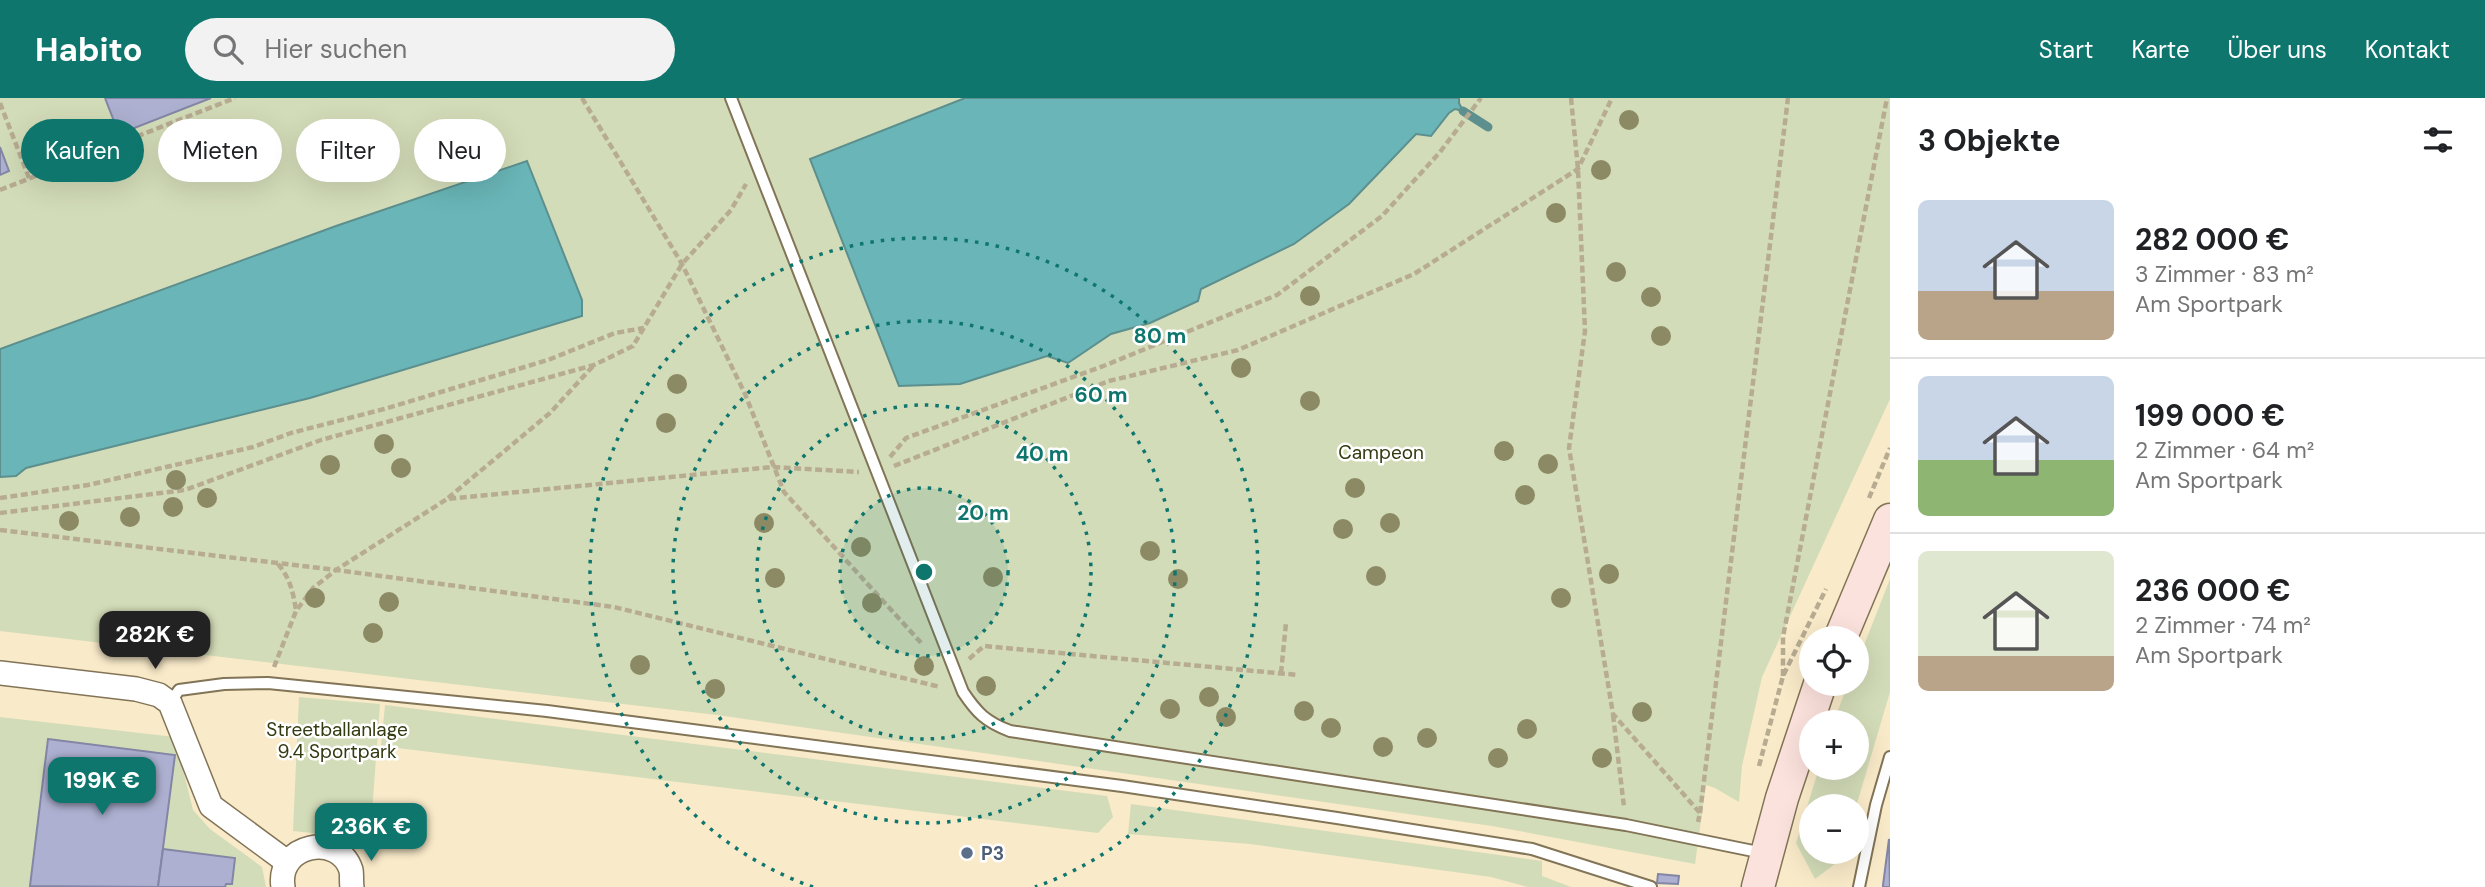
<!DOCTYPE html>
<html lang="de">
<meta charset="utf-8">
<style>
:root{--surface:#fff;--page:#f2f2f2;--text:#202124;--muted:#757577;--line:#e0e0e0;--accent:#0f766e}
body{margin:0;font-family:"DM Sans",sans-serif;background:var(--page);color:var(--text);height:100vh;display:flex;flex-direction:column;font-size:26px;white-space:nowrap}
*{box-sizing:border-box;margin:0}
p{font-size:23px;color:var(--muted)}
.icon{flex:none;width:38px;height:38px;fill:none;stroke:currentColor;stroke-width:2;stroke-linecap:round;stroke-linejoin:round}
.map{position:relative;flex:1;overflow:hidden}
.side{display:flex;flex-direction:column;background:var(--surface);width:595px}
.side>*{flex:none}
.hud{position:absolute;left:21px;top:21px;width:665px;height:63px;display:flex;gap:14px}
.tools{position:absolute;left:1799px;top:528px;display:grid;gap:14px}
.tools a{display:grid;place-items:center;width:70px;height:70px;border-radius:50%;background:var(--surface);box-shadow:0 7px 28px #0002;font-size:35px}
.price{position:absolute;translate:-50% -60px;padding:0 16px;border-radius:14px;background:var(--accent);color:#fff;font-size:23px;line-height:46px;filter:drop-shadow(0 2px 4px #0008)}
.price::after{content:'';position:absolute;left:50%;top:42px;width:21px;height:16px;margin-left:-10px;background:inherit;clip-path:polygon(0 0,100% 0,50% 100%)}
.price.current{background:#222;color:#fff}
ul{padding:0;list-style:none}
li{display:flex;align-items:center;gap:21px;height:175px;padding:0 28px}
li+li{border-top:2px solid var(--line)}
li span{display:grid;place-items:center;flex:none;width:196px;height:140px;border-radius:10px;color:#555}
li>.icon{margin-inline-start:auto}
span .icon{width:84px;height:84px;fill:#fffc;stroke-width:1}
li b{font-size:30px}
h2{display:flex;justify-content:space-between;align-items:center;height:84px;padding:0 28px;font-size:30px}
.tag{padding:0 24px;border-radius:32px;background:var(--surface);box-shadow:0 7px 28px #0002;font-size:24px;line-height:63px}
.tag.current{background:var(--accent);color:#fff}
header{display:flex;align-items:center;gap:42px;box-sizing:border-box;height:98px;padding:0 35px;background:var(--accent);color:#fff}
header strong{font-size:33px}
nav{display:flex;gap:38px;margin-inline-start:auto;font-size:24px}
.search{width:490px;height:63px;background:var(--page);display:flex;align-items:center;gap:18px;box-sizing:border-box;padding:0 24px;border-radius:38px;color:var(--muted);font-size:26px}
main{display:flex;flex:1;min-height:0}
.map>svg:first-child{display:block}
.green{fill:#d3dcb8}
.water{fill:#69b5b7;stroke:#5c8f8d;stroke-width:2}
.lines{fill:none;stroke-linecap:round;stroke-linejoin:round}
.stream{stroke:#5c8f8d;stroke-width:9}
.building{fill:#adb0d0;stroke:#8386a5;stroke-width:2}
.lane-casing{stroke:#827456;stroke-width:14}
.street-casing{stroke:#827456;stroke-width:26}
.secondary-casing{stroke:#827456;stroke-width:35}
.path{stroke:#b7ac92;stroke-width:4.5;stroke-dasharray:7 3.5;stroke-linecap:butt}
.lane{stroke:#fff;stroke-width:10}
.street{stroke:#fff;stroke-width:23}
.secondary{stroke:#fce2dd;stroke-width:32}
.tree{fill:#8c8a64}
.ring{fill:none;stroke:#0f766e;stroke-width:3.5;stroke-dasharray:3.5 7}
.service-dot{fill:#5c6f8a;stroke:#fff;stroke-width:2.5}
.labels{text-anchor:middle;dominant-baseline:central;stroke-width:5;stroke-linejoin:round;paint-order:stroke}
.park-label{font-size:19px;fill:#333b11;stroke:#fff}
.service-label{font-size:19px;font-weight:bold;fill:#4e5e75;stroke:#fff;text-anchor:start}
.centre{fill:#0f766e;stroke:#fff;stroke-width:3.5}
.ring-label{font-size:21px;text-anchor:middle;font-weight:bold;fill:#0f766e;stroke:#fff;stroke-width:5;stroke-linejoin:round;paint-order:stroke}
</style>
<header>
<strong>Habito</strong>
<div class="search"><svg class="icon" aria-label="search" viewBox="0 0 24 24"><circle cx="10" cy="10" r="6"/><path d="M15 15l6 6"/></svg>Hier suchen</div>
<nav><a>Start</a><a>Karte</a><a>Über uns</a><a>Kontakt</a></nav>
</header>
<main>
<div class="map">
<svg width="1890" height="789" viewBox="0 0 1890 789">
<rect width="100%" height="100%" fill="#f9eac9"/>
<g class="green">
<path d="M0,0H1890V301L1762,579L1742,668L1739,704L1715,690L1706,687L1695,766L1492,728L717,617L0,533Z"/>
<path d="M1890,481V594L1856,709H1811V754H1842L1840,762L1815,781L1796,745L1819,670H1857V625H1833L1848,586H1857V565Z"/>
<path d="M299,599L380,606L370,741L293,733Z"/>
<path d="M385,607L1107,698L1113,719L1098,735L381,648Z"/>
<path d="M0,619L175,639L193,712L210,731L262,769L266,789H0Z"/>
<path d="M1131,706L1542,763V778L1571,789H1528L1491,779L1250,746L1128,736Z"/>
</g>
<g class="water">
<path d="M965,0H1459V5L1463,13L1455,11L1449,15L1431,38L1416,36L1349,106L1294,146L1201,191L1198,203L1150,225L1111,236L1068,265L1047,258L960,286L899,288L810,61Z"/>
<path d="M527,63L582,202V218L310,300L26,370L16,378L0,379V251L336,128Z"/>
</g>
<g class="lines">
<path class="stream" d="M1463,13L1488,29"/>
</g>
<g class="building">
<path d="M105,0H211L119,36Z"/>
<path d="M0,49L9,73L0,77Z"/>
<path d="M48,641L175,657L158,789L30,788Z"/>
<path d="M1889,741L1890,789H1883V787Z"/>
<path d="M163,751L235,760L232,786H226L225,789H158Z"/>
<path d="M1658,776L1679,778L1678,786L1657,785Z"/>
</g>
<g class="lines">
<g class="lane-casing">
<g id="lane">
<path d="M731,0L963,594C977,615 986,624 1010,633L1626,727L1763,755"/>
<path d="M170,605L179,592L224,586L268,585L547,613L1122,688L1337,720L1532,751L1651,789"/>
<path d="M1859,789L1876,707L1890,659"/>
</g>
</g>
<g class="street-casing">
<g id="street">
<path d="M0,575L136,591L159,597L170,605L211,708L287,764"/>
<path d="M283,789C276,746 339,734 351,772C352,777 351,784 352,789"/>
</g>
</g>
<g class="secondary-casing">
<g id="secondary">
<path d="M1840,541L1890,422"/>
<path d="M1758,789L1782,700L1820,586"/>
</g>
</g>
<g class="path">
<path d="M582,0L682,166L745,296L784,394L923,547"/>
<path d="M1571,0L1578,71L1585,233L1569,350L1613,616L1700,715L1698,724"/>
<path d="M0,5L29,80"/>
<path d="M0,92L235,0"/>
<path d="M890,359L906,340L1106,267L1277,197L1382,118L1440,54L1481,0"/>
<path d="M894,368L1109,283L1238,252L1414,176L1578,71L1612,0"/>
<path d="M0,400L88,387L253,349L291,335L384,311L548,262L615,235L644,230"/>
<path d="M448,400L550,315L594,267"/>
<path d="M1869,400L1890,350"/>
<path d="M0,415L185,392L321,342L594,267L633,248L682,166L731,112L746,86"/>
<path d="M0,432L336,472L614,509L940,589"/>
<path d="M278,466C290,480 293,494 296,512"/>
<path d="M969,561L984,548L1298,577"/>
<path d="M274,569L296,513L313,490L336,472L447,401L772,369L859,374"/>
<path d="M1281,575L1286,525"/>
<path d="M1783,578V539L1887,0"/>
<path d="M1613,617L1624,709"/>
<path d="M1759,668L1783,578L1826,491"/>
<path d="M1700,715L1788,0"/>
</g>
<use href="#lane" class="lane"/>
<use href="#street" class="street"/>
<use href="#secondary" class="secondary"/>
</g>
<g class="tree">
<circle cx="1629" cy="22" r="10"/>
<circle cx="1601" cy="72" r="10"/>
<circle cx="1556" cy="115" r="10"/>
<circle cx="1616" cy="174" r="10"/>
<circle cx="1310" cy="198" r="10"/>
<circle cx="1651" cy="199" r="10"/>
<circle cx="1661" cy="238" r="10"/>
<circle cx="1241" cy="270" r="10"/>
<circle cx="677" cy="286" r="10"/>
<circle cx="1310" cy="303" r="10"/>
<circle cx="666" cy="325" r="10"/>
<circle cx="384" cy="346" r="10"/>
<circle cx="1504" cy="353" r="10"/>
<circle cx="1548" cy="366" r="10"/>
<circle cx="330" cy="367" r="10"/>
<circle cx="401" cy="370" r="10"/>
<circle cx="176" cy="382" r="10"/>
<circle cx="1355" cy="390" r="10"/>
<circle cx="1525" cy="397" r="10"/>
<circle cx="207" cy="400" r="10"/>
<circle cx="173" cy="409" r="10"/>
<circle cx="130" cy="419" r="10"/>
<circle cx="69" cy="423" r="10"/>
<circle cx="764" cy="425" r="10"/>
<circle cx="1390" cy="425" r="10"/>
<circle cx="1343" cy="431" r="10"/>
<circle cx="861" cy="449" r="10"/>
<circle cx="1150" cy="453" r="10"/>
<circle cx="1609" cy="476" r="10"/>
<circle cx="1376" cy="478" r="10"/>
<circle cx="993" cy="479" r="10"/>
<circle cx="775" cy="480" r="10"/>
<circle cx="1178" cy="481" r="10"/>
<circle cx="315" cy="500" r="10"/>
<circle cx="1561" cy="500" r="10"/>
<circle cx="389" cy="504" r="10"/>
<circle cx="872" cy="505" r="10"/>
<circle cx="373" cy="535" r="10"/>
<circle cx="640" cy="567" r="10"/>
<circle cx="924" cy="568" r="10"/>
<circle cx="986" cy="588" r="10"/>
<circle cx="715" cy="591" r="10"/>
<circle cx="1209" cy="599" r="10"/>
<circle cx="1170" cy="611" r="10"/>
<circle cx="1304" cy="613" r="10"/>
<circle cx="1642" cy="614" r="10"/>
<circle cx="1226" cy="619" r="10"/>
<circle cx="1331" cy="630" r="10"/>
<circle cx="1527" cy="631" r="10"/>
<circle cx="1427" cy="640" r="10"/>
<circle cx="1383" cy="649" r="10"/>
<circle cx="1498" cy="660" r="10"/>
<circle cx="1602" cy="660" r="10"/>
</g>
<circle cx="924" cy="474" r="84" fill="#0f766e" fill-opacity=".12"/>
<g class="ring">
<circle cx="924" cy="474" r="84"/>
<circle cx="924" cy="474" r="167"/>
<circle cx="924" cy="474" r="251"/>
<path d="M813 789A334 334 0 1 1 1035 789"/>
</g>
<circle class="service-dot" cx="967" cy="755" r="7"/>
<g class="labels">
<g class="park-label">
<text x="1381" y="354">Campeon</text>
<text x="337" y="631">Streetballanlage<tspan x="337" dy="22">9.4 Sportpark</tspan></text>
</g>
<g class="service-label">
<text x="981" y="755">P3</text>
</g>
</g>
<circle cx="924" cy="474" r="10" class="centre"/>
<g class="ring-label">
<text x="1160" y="245">80 m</text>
<text x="1101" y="304">60 m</text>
<text x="1042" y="363">40 m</text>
<text x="983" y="422">20 m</text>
</g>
</svg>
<div class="tools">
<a><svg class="icon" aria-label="locate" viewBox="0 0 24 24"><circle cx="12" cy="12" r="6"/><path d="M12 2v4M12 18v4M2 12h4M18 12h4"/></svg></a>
<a>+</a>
<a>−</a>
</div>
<b class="price current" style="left:155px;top:573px">282K €</b>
<b class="price" style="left:102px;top:719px">199K €</b>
<b class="price" style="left:371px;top:765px">236K €</b>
<div class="hud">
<a class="tag current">Kaufen</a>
<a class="tag">Mieten</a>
<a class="tag">Filter</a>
<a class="tag">Neu</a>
</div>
</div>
<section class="side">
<h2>3 Objekte<svg class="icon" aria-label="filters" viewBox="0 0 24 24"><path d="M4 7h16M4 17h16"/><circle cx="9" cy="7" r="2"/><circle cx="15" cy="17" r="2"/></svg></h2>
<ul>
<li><span style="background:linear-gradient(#c9d6e8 65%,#b9a48a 0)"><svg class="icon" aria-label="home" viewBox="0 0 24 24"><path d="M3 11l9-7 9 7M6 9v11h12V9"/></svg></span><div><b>282 000 €</b><p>3 Zimmer · 83 m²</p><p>Am Sportpark</p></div></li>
<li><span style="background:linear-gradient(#c9d6e8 60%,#8fb573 0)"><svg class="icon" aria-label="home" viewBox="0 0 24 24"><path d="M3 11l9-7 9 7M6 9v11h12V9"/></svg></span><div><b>199 000 €</b><p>2 Zimmer · 64 m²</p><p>Am Sportpark</p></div></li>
<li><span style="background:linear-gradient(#dfe7d0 75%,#b9a48a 0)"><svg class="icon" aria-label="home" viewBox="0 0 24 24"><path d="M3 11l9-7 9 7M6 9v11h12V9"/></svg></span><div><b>236 000 €</b><p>2 Zimmer · 74 m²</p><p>Am Sportpark</p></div></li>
</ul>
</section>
</main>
